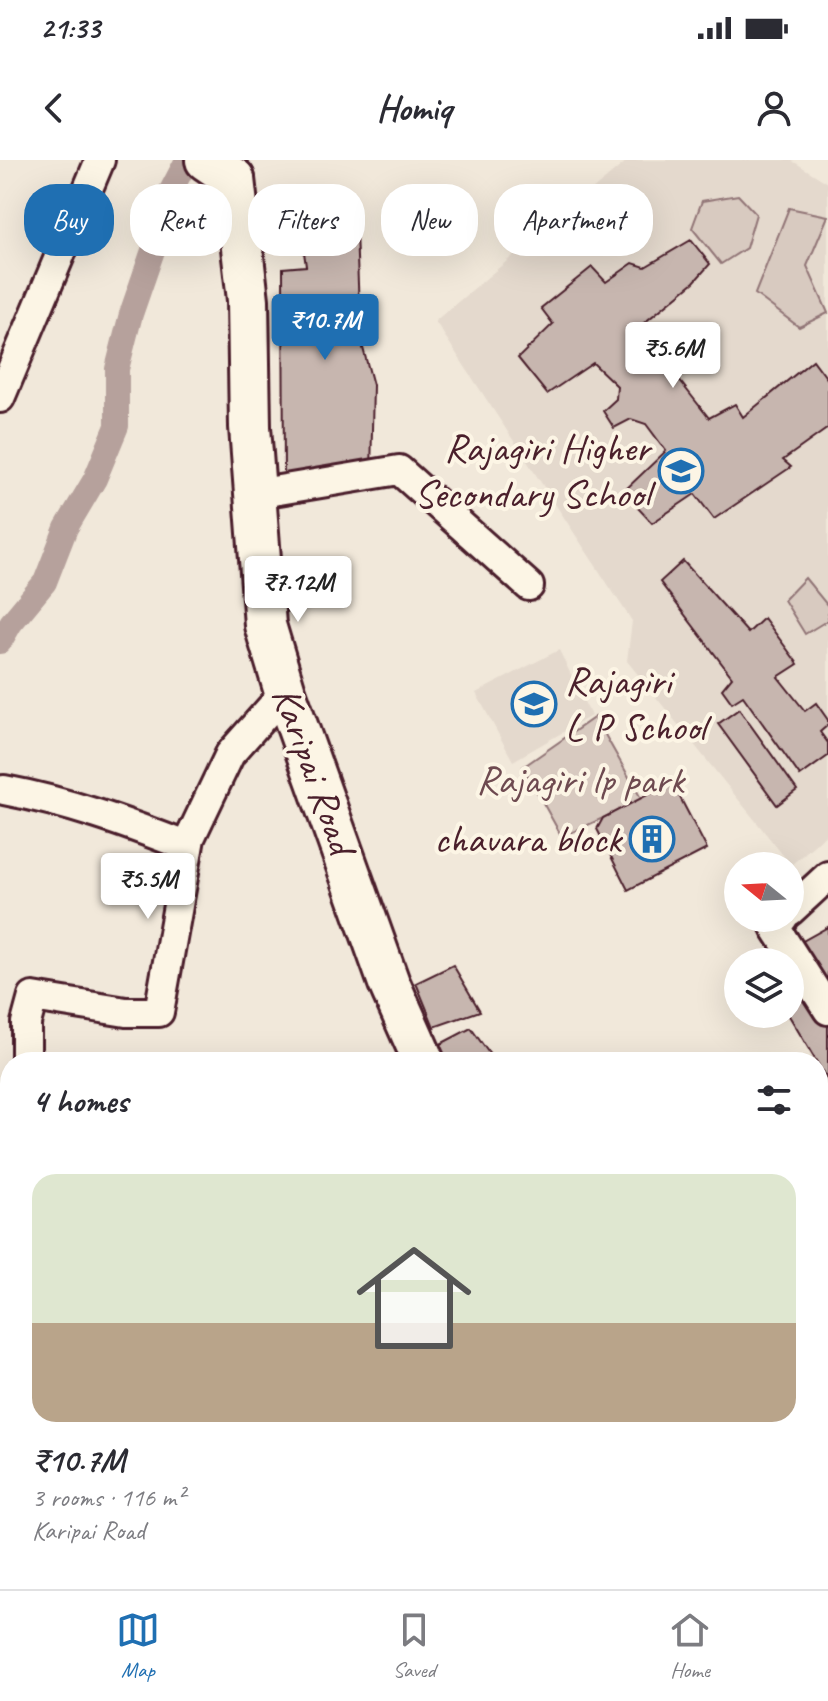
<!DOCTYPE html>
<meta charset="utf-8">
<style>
:root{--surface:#fff;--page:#f7f7f7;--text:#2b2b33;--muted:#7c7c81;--line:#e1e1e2;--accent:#1f6fb2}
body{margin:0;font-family:Caveat,sans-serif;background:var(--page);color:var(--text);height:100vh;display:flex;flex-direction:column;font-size:30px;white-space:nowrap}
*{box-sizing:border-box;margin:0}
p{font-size:26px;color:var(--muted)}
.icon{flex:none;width:44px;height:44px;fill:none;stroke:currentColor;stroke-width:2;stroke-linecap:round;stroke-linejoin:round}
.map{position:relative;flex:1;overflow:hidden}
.drawer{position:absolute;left:0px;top:892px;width:828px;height:538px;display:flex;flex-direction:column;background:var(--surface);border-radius:32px 32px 0 0;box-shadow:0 8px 32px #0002}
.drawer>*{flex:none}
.hud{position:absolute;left:24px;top:24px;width:780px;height:72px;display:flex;gap:16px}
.needle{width:52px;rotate:288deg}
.fabs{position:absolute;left:724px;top:692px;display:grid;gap:16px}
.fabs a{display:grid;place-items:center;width:80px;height:80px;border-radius:50%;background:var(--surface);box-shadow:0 8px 32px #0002;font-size:40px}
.price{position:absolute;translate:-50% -68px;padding:0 18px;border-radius:8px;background:#fff;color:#222;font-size:26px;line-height:52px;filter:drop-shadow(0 2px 4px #0008)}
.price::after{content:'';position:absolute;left:50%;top:48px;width:24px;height:18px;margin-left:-12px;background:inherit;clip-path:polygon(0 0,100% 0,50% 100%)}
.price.on{background:var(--accent);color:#fff}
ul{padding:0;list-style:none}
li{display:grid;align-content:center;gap:16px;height:424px;padding:0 32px}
li span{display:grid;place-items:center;height:248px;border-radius:24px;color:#555}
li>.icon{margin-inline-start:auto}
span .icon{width:144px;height:144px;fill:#fffc;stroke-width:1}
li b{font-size:34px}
h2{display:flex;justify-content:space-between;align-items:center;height:96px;padding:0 32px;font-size:34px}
.chip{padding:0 28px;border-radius:32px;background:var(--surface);box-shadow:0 8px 32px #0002;font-size:28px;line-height:72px}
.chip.on{background:var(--accent);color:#fff}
.status{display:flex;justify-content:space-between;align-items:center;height:56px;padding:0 40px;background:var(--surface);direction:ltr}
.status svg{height:22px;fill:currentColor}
header{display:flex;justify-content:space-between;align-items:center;height:104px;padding:0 32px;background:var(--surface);font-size:36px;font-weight:600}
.tab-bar{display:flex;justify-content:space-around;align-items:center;height:112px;border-top:2px solid var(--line);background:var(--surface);font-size:22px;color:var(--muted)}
.tab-bar a{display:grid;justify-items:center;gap:4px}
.tab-bar .on{color:var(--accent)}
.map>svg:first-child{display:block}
.built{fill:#e4d9cd}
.green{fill:#d8cac0;stroke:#917476;stroke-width:2}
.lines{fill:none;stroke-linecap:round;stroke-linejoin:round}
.canal{stroke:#b6a19c;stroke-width:24}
.building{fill:#c7b6af;stroke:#4a1f2b;stroke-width:2}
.street-casing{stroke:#4a1f2b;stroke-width:34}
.secondary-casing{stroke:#4a1f2b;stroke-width:46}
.street{stroke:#fcf5e5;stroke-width:28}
.secondary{stroke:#fcf5e5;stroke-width:40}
.labels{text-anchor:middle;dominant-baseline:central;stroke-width:8;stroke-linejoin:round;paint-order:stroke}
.poi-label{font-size:40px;fill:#4a1f2b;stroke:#fcf5e5;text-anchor:end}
.street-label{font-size:40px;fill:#4a1f2b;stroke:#fcf5e5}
.park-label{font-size:40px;fill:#6e4a50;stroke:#fcf5e5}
</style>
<div class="status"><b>21:33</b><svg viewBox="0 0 49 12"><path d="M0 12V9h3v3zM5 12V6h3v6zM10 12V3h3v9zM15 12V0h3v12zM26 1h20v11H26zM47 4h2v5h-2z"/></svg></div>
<header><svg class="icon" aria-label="back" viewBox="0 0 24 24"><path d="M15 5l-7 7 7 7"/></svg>Homiq<svg class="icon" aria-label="person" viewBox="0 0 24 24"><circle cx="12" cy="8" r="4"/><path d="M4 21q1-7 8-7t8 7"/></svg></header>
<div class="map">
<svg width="828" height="1429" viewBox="0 0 828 1429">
<rect width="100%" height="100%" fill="#f1e8da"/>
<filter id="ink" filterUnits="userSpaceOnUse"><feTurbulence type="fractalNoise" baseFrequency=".0125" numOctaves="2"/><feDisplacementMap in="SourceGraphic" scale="16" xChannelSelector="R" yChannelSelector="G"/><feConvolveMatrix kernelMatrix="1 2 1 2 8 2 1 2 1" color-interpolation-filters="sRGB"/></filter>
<g filter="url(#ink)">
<g class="built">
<path d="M628,0H791L828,23V673L791,705L627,501L632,461L435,161Z"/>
<path d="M559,490L591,556L513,601L476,533Z"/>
<path d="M828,984V1390L818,1396V990Z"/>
</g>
<g class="green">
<path d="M738,35L756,54L746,88L721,104L692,68L702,41Z"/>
<path d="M789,48L828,56L807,106L828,153L799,167L755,134Z"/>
<path d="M805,418L828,446V460L805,474L784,440Z"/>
<path d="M595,557L642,640L562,677L523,607Z"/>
</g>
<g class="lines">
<path class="canal" d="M0,482L11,463L45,422L66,368L95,319L117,266V209L131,154L158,76L165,42L187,0"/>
</g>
<g class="building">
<path d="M300,65L356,71L360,177L373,225L371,314L284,320L283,108L306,106Z"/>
<path d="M691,80L710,104L694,122L638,168L709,258L735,244L743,257L813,200L828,220V268L783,300L791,307L714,359L695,334L652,363L623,332L666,291L646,264L631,259L614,268L603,251L616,239L617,226L593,203L547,234L518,198L553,164L541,148L592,107L606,122L633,103L645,107Z"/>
<path d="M683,401L748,473L764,458L798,504L778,517L805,551L816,543L828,560V565L820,572L828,583V596L800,616L743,536L732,543L722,529L732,517L660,422Z"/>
<path d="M739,549L797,630L777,645L718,564Z"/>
<path d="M672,622L707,689L628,730L597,669L603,658Z"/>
<path d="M828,767V921L788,854L790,802H765Z"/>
<path d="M453,805L480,851L434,867L416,823Z"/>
<path d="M471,868L495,902H436L429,890Z"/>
<path d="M594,1420H646L631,1429H599Z"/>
</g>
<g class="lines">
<g class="street-casing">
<g id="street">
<path d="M0,238L100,0"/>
<path d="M255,334L399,310L529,426"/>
<path d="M4,630C68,642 127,663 188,687"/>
<path d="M790,751L828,716"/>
<path d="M783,758L775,767L828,850"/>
<path d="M26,902V863L33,837L126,852H159L190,678L230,594L285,532"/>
<path d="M0,1377L10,1383"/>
<path d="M818,1398L828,1394"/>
<path d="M78,1420L95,1429"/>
<path d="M225,1429L229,1420"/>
<path d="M749,1429L769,1420"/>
</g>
</g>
<g class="secondary-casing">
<g id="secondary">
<path d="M206,0L234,19"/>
<path d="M234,19L248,140L250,267L265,465L285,532L389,823L424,902"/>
<path d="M709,1420L714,1429"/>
</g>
</g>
<use href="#street" class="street"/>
<use href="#secondary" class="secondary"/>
</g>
</g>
<defs>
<g id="school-ring" transform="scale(2.3)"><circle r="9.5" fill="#fcf5e5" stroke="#1f6fb2" stroke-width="1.5"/><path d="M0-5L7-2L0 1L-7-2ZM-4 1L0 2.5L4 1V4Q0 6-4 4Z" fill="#1f6fb2"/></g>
<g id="building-ring" transform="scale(2.3)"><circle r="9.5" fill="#fcf5e5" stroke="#1f6fb2" stroke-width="1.5"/><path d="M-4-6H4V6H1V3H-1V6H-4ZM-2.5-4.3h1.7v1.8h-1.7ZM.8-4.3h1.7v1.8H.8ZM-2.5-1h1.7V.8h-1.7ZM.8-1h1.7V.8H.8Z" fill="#1f6fb2"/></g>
</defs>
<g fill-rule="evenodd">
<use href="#school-ring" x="681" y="311"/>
<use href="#school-ring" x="534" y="544"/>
<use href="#building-ring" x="652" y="679"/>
</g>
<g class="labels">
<g class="poi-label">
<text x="650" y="288">Rajagiri Higher<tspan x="650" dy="46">Secondary School</tspan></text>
<text x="565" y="521" text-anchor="start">Rajagiri<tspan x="565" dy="46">L P School</tspan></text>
<text x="621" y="679">chavara block</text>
</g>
<g class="street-label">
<text transform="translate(314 610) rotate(70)">Karipai Road</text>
</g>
<g class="park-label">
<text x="580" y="620">Rajagiri lp park</text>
</g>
</g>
</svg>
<div class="fabs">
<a><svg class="needle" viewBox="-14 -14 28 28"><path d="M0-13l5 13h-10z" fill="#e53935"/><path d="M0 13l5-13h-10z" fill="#7c7c81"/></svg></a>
<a><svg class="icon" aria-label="layers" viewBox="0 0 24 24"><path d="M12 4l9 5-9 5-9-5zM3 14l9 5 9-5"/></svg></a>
</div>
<b class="price on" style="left:325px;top:202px">₹10.7M</b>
<b class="price" style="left:673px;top:230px">₹5.6M</b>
<b class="price" style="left:298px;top:464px">₹7.12M</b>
<b class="price" style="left:148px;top:761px">₹5.5M</b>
<div class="hud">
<a class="chip on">Buy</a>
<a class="chip">Rent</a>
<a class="chip">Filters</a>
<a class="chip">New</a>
<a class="chip">Apartment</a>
</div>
<section class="drawer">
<h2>4 homes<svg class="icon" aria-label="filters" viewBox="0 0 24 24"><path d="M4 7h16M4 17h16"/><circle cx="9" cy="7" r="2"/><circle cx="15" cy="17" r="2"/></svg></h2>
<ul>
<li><span style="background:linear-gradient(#dfe7d0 60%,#b9a48a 0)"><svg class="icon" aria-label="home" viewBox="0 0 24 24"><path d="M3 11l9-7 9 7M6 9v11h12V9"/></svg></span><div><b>₹10.7M</b><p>3 rooms · 116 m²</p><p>Karipai Road</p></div></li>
</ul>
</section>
</div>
<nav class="tab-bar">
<a class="on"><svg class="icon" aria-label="map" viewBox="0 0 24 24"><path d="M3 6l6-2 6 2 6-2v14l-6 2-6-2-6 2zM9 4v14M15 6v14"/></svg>Map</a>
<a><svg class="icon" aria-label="saved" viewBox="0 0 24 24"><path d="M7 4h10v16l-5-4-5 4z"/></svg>Saved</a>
<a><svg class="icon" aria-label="home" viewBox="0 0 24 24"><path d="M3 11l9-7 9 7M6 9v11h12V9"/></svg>Home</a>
</nav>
